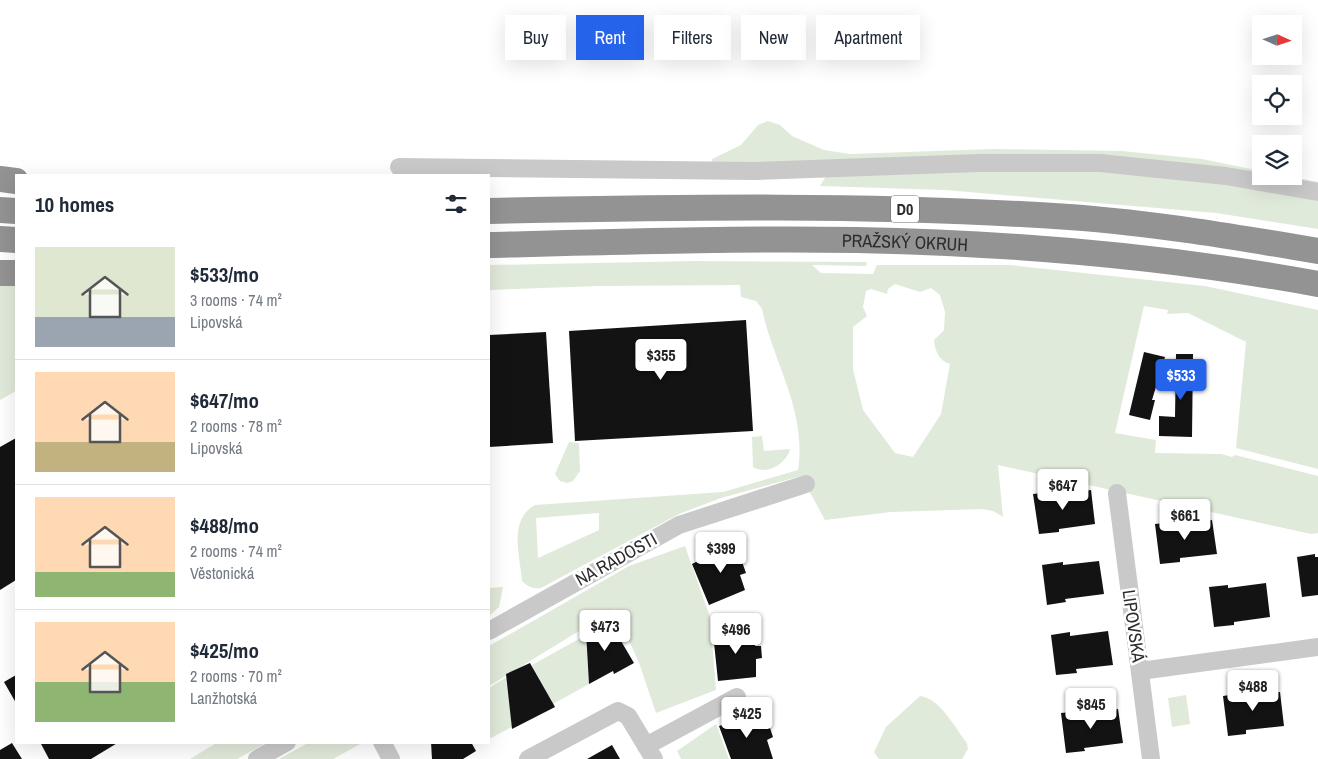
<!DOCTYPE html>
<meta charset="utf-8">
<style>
:root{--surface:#fff;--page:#f2f2f3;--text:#1f2937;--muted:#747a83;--line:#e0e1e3;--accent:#2563eb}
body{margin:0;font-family:"Archivo Narrow",sans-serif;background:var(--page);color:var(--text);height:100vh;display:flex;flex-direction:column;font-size:19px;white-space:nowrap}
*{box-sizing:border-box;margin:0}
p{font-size:16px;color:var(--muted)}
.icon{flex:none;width:28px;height:28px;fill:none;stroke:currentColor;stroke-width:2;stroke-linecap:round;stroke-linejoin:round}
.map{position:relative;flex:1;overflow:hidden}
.panel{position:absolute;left:15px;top:174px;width:475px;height:570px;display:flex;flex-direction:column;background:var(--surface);border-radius:0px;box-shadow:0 5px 20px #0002}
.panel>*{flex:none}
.hud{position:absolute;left:505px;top:15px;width:475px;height:45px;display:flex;gap:10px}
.needle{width:32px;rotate:93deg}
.tools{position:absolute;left:1252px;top:15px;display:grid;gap:10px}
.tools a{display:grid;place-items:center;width:50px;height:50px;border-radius:0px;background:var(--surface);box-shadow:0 5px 20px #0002;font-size:25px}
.price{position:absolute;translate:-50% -42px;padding:0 11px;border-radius:5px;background:#fff;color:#222;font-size:16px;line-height:32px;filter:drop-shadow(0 1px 2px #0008)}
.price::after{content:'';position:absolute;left:50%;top:30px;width:15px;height:11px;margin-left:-8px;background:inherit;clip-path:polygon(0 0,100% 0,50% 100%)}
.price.active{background:var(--accent);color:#fff}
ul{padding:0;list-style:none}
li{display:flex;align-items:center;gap:15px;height:125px;padding:0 20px}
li+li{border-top:1px solid var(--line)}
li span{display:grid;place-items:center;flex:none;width:140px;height:100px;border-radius:0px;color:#555}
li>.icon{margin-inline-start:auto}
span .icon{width:60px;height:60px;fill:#fffc;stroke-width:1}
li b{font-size:21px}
h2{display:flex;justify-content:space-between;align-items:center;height:60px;padding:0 20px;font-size:21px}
.tag{padding:0 18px;border-radius:0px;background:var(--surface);box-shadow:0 5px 20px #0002;font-size:18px;line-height:45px}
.tag.active{background:var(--accent);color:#fff}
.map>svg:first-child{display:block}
.green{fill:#e0eada;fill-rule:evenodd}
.building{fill:#131313}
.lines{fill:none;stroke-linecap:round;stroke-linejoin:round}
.minor{stroke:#c9c9c9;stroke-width:18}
.highway{stroke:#939393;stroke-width:26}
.labels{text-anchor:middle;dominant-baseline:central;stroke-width:5;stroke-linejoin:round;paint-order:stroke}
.shield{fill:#fff;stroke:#6b6b6b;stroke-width:1}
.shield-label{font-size:16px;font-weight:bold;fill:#2c2c2c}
.street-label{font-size:18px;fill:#2c2c2c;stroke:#fff}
</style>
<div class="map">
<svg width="1318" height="759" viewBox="0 0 1318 759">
<rect width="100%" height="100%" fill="#fff"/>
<g class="green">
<path d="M768,121L780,125L792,136L824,150L850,154L993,149L1122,151L1202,159L1261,171V176H1288L1318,182V188L1200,168L712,165V159L741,145L758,125Z"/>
<path d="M934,168L1171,173L1318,196V229L1216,213L945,190L820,186L828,173Z"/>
<path d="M695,261L867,262L866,266L812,265L821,273L873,274L877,265H1010L1205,286L1318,310V469L1236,448L1246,342L1188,313L1167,314L1168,310L1144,306L1115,433L1156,440L1155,453L1221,454L1232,457L1235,455L1318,476V533L1311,534L998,465L1003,517L993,511L982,509L891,512L825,520L801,476L721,498L679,514L541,588C533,589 528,587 522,581C520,556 508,520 535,505L723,492L798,470C807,410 774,365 762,309L756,301L741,297L740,285L599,286L489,290V265ZM895,284L920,292L931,288L940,295L945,312L944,330L934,340C935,351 939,361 950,364L941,414L913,457L895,453L863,410L853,369V327L867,316L863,307L866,291L871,289L887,294L888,289ZM599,513V530L538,558L536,518Z"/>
<path d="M0,283H16V391L0,400Z"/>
<path d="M762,436L764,451L790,449C787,463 767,476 753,467L752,437Z"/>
<path d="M569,442L579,443L580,471L573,481L567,483L560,481L555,474Z"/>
<path d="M685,546L710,617L716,690L656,713L639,663L615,609L489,686V646L629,566Z"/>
<path d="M503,587L499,607L489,616V588Z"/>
<path d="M586,635L589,684L553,704L532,665Z"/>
<path d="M507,677L512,727L489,739V688Z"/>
<path d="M1186,695L1190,724L1172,727L1168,698Z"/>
<path d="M920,696C941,699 954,727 967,743L968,749L962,759H879L874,752L886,727Z"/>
<path d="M716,724L729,759H681L677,751Z"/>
<path d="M218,742H266V743L237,759H190Z"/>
<path d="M308,743V742L362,743L333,759H279Z"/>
</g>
<g class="building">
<path d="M746,320L753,431L575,441L569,331Z"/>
<path d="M546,332L553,443L489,447V335Z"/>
<path d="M1144,352L1165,357L1152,400H1155L1150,420L1129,415Z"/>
<path d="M1176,354H1193L1192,437L1159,436V416L1175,417Z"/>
<path d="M16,438V580L0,590V447Z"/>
<path d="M1091,490L1095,524L1059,529V532L1039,534L1033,494L1052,492V495Z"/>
<path d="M1212,520L1217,554L1180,558V562L1160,564L1155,524L1174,522V525Z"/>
<path d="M735,542L746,573L740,575L745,590L709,605L692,564Z"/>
<path d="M1315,554V557H1318V595L1302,597L1297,557Z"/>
<path d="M1099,561L1104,594L1065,599L1066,602L1047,605L1042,565L1063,562V565Z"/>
<path d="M1266,583L1270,617L1234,622V625L1214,627L1209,587L1228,585V588Z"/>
<path d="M608,619L634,663L614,674L613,671L589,684L586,632Z"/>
<path d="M752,630L755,646H761L762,658L756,659V677L718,681L713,633Z"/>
<path d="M1108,631L1113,665L1076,669L1077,673L1056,675L1051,635L1070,632V636Z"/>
<path d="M530,663L555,707L512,729L506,674Z"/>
<path d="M16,675V703L4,682Z"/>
<path d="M1280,692L1284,726L1246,730V734L1228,736L1223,696L1243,693L1244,696Z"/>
<path d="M1118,709L1123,743L1084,748L1085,751L1066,753L1061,713L1081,711L1082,714Z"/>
<path d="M756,713L762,728L769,725L773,737L767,740L773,759H731L719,726Z"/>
<path d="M40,742H119L91,759H49Z"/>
<path d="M431,742H471L476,751L463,759H432Z"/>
<path d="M12,743L22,759H0V750Z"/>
<path d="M612,745L620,759H587Z"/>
</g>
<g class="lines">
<g class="minor">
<path d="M399,167L754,171L978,163H1100L1226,176L1318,192"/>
<path d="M1117,493L1151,759"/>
<path d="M489,631L679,525L806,484"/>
<path d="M1140,671L1318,647"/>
<path d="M382,742L391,759"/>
<path d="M646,746L737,697"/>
<path d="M257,759L287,742"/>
<path d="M528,759L618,711L628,716L654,759"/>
</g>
<g class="highway">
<path d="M0,179L16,181"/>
<path d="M0,210L16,211"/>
<path d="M489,211C683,207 876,204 1069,217C1153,223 1236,237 1318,251"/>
<path d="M0,239L16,240"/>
<path id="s1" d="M489,245C611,242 734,238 857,240C1011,243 1166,256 1318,284"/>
<path d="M0,273H16"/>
</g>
</g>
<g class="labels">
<rect class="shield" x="891" y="195.5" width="28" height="27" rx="4"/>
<g class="shield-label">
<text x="905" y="209">D0</text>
</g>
<g class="street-label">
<text stroke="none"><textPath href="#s1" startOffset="416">PRAŽSKÝ OKRUH</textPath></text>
<text transform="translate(616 559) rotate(-29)">NA RADOSTI</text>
<text transform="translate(1134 626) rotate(82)">LIPOVSKÁ</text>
</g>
</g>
</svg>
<div class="tools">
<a><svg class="needle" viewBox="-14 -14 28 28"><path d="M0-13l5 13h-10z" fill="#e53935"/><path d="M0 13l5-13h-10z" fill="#747a83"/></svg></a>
<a><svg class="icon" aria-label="locate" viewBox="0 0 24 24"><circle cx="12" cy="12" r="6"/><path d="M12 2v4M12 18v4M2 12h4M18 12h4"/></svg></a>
<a><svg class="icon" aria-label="layers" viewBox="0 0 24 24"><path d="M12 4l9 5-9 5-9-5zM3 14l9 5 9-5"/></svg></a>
</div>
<b class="price" style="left:661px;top:381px">$355</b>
<b class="price active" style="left:1181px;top:401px">$533</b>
<b class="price" style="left:1063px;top:511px">$647</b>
<b class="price" style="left:1185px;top:541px">$661</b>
<b class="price" style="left:721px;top:574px">$399</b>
<b class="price" style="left:605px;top:652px">$473</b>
<b class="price" style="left:736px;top:655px">$496</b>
<b class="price" style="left:1253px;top:712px">$488</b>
<b class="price" style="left:1091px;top:730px">$845</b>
<b class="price" style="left:747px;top:739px">$425</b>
<div class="hud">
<a class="tag">Buy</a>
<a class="tag active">Rent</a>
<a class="tag">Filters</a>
<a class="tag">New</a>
<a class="tag">Apartment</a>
</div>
<section class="panel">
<h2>10 homes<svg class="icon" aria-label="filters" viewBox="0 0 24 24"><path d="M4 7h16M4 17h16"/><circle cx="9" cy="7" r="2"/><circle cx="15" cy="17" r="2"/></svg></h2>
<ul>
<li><span style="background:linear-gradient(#dfe7d0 70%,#9aa5b1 0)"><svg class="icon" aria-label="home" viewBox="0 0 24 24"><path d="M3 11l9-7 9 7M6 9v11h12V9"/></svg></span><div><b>$533/mo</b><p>3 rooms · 74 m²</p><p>Lipovská</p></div></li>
<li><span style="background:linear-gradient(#ffd9b3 70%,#c2b280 0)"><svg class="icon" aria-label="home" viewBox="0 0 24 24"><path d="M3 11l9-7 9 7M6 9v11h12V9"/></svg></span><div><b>$647/mo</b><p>2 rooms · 78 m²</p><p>Lipovská</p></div></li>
<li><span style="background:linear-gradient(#ffd9b3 75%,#8fb573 0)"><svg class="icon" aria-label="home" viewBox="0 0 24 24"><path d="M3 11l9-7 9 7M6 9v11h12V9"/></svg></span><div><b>$488/mo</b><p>2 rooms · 74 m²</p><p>Věstonická</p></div></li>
<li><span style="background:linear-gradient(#ffd9b3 60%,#8fb573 0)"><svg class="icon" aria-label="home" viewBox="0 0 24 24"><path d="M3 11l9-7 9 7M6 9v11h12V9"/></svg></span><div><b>$425/mo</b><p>2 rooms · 70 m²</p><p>Lanžhotská</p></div></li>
</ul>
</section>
</div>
